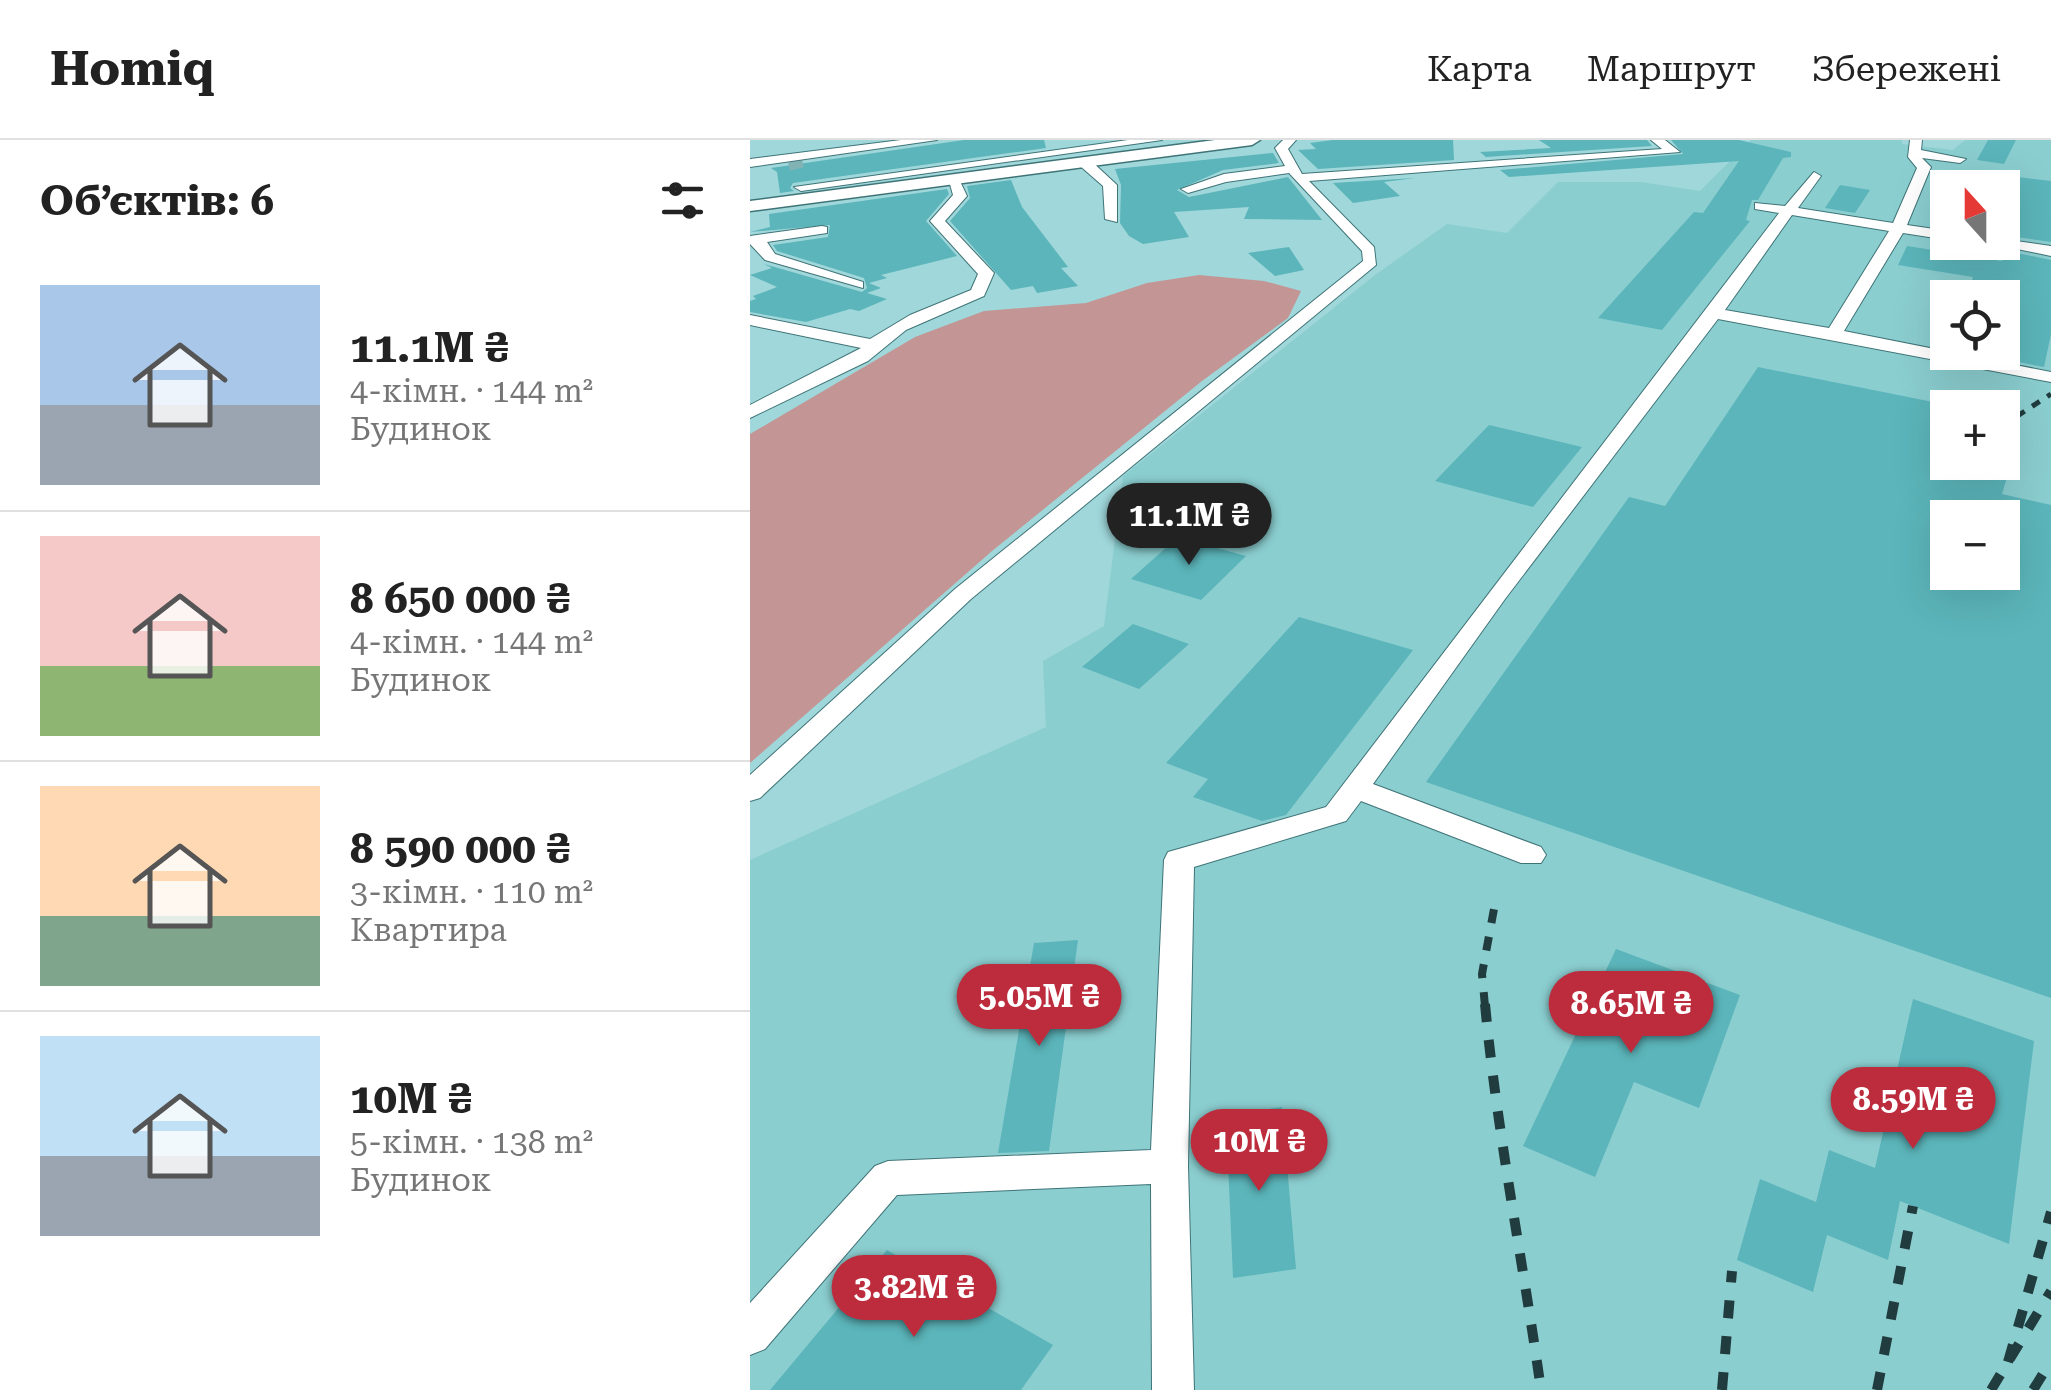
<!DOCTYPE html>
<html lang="uk">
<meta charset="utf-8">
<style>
:root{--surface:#fff;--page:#f6f6f6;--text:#222;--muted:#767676;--line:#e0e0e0;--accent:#bd2c3d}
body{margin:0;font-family:"Roboto Serif",serif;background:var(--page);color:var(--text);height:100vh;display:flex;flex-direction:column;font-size:38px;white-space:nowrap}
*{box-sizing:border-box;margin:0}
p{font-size:32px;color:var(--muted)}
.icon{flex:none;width:55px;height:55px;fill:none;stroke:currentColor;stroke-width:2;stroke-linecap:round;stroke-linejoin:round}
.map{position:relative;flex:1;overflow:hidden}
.drawer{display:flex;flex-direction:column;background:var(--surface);width:750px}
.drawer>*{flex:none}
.needle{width:65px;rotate:339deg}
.tools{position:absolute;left:1180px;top:30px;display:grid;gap:20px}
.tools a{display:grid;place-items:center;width:90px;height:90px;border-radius:0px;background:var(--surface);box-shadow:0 10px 40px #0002;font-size:50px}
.price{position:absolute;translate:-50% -85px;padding:0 22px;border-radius:35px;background:var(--accent);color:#fff;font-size:32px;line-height:65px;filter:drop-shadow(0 2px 5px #0008)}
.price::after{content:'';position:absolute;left:50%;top:60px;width:30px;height:22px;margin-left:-15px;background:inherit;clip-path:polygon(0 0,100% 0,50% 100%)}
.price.current{background:#222;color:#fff}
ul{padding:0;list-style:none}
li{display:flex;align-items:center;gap:30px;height:250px;padding:0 40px}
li+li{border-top:2px solid var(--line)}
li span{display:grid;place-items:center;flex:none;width:280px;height:200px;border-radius:0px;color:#555}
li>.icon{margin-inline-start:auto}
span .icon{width:120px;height:120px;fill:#fffc;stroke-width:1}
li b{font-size:42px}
h2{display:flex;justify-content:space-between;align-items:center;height:120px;padding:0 40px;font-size:42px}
header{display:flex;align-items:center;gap:60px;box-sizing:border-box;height:140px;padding:0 50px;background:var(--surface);border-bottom:2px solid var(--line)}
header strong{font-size:48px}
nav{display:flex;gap:55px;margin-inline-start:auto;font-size:35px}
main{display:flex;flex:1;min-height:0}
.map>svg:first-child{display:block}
.built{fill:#8bced0;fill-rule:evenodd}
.green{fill:#c39695}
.building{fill:#5bb5ba;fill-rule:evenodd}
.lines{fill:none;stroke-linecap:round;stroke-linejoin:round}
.minor-tunnel{stroke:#81b3b5;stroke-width:14;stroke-dasharray:14 8;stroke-linecap:butt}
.minor-casing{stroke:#3f7477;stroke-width:2}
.major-casing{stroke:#3f7477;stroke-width:3}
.minor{fill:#fff;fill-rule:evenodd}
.major{fill:#fff;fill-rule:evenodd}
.rail-far2{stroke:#213c3e;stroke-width:5;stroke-dasharray:9 9;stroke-linecap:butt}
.rail-far1{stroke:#213c3e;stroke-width:8;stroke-dasharray:14 14;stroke-linecap:butt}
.rail{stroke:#213c3e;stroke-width:10;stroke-dasharray:18 18;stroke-linecap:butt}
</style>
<header>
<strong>Homiq</strong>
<nav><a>Карта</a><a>Маршрут</a><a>Збережені</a></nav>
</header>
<main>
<section class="drawer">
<h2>Об’єктів: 6<svg class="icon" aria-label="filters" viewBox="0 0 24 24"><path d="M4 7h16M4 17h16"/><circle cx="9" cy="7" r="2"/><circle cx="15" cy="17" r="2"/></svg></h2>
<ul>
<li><span style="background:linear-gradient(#a9c7e8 60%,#9aa5b1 0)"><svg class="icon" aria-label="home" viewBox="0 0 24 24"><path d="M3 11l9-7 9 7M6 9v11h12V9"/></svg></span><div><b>11.1M ₴</b><p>4-кімн. · 144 m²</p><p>Будинок</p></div></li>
<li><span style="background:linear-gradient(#f6c9c9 65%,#8fb573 0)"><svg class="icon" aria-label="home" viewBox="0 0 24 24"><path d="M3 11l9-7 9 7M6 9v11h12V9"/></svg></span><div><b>8 650 000 ₴</b><p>4-кімн. · 144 m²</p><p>Будинок</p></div></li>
<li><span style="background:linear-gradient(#ffd9b3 65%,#7fa58c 0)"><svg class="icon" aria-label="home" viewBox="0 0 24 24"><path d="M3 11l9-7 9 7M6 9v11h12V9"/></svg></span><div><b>8 590 000 ₴</b><p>3-кімн. · 110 m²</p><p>Квартира</p></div></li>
<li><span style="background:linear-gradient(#bfe0f5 60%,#9aa5b1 0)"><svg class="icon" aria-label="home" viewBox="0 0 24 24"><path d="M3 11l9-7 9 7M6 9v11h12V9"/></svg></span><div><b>10M ₴</b><p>5-кімн. · 138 m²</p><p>Будинок</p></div></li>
</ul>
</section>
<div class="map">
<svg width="1301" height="1250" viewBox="0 0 1301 1250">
<rect width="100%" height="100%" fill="#9fd7da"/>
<path class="built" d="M1001,0H1152V4L1203,10L1215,0H1301V1250H0V720L296,587L293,521L354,486L373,336L625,135L697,84L757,93L808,42H891L950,51ZM1198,48H1252V102H1198ZM1198,158H1252V212H1198ZM1198,268H1252V322H1198ZM1198,378H1252V432H1198Z"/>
<path class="green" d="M449,135L514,141L551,151L538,178L452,241L242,411L0,623V294L165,197L234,171L336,163L397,143Z"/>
<g class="building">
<path d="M214,0H294L296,8L43,43L40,48L44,51L30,53L27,32L21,28Z"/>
<path d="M583,0H703L704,20L568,29L548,10L566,9L560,3Z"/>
<path d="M789,0H897L902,6L736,17L730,12L801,8Z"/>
<path d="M921,0H989L1041,12V17L1033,18L1008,60H1002L996,80L1000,81L912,190L848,178L944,72L953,73L989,21L759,37L750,30L933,14Z"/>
<path d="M1238,0H1266L1254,24L1227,20Z"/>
<path d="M523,13L529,23L473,30L427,50L439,57L538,37L572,80L494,79L499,67L424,72L439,97L393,104L379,96L370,83L371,45L365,29Z"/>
<path d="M1252,35L1301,41V102L1252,95L1261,61L1252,60Z"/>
<path d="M665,38L634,42L650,56L603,63L583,43Z"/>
<path d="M261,40L272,67L318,127L311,128L328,146L287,153L283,146L261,150L200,81L220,58L217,46Z"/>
<path d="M1090,45L1120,50L1105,73L1075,68Z"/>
<path d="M197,49L199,54L176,81L207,116L131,135L137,138L119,143L131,148L117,153L137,159L109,171L100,169L56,182L0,172V161L6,159L3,156L27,147L0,135L22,128L14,124L112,152L117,148L114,138L27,111L23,105L78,97L80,85L0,92L20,87L19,74Z"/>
<path d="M1157,106L1252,121V110L1301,120V194L1294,227L1252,219V158H1216L1223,137L1148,125Z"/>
<path d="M539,107L554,130L525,136L498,113Z"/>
<path d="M1008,227L1198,265V322L1260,327L1252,354L1301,365V858L676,642L879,357L915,366ZM1198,378H1252V432H1198Z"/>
<path d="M739,285L832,307L783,367L685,341Z"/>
<path d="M428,397L496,416L451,460L381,439Z"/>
<path d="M549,477L663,510L536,675L512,681L443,657L458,639L416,623Z"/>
<path d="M383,484L439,504L389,549L332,527Z"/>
<path d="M328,800L299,1011L248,1013L284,803Z"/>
<path d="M866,809L990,855L949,968L884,942L845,1037L773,1006Z"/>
<path d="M1163,859L1284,901L1259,1104L1150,1061L1138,1120L1077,1095L1063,1152L987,1120L1010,1039L1066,1062L1079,1010L1125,1028Z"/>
<path d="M532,967L546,1129L483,1138L476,975Z"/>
<path d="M137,1110L303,1205L271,1250H20Z"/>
</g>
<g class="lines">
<path class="minor-tunnel" d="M45,21L47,29"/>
<g class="minor-casing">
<g id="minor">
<path d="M151,0H187L0,27V19Z"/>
<path d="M378,0H412L51,51L44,47Z"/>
<path d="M533,0H546L538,9L552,34L912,9L901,0H915L930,12L559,41L624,107L626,125L221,459L10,658L0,661V635L205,449L613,121L612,111L539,33L476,42L438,53L431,49L474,34L535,26L525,8Z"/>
<path d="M1160,0H1172L1171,10L1216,19L1210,23L1172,18L1181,27L1157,85L1198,91V100L1153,93L1094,191L1301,232V242L968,179L755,459L623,644L791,707L796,715L791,723H771L611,661L596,681L444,727L438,1026L444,1250H402L401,1044L147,1055L15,1209L0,1215V1163L125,1026L138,1021L401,1010L414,720L418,712L576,667L1029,73L1005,69V63L1035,66L1064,32L1071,36L1048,68L1143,83L1167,28L1158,17ZM1042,75L1139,91L1079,188L975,170Z"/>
<path d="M329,19H339L367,45V82L355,79L353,46L329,25Z"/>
<path d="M198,37H208L217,56L195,81L244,133L234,156L156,190L118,221L0,278V265L111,208L0,185V175L120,199L160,175L221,150L228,134L180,81L203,55Z"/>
<path d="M72,86L77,87V93L17,102L25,114L113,142V148L15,120L0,104V96Z"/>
<path d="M1252,99L1301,106V116L1233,102Z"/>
</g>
</g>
<g class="major-casing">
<path id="major" d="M465,0H510L502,5L0,71V61Z"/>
</g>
<use href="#minor" class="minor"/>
<use href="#major" class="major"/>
<path class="rail-far2" d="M1252,286L1301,254"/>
<path class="rail-far1" d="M735,866L732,834L746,758"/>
<g class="rail">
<path d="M735,864C747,993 773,1121 791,1250"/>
<path d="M1258,1222L1301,1072"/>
<path d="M972,1250L982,1131"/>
<path d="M1127,1250L1163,1066"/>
<path d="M1241,1250L1301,1151"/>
<path d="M1283,1250L1301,1221"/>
</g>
</g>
</svg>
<div class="tools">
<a><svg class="needle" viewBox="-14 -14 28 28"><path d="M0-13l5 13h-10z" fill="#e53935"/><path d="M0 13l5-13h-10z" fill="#767676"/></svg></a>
<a><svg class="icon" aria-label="locate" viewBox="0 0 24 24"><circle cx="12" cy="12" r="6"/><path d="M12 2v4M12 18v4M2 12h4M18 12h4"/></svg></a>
<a>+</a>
<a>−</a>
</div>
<b class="price current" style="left:439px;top:428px">11.1M ₴</b>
<b class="price" style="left:289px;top:909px">5.05M ₴</b>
<b class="price" style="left:881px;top:916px">8.65M ₴</b>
<b class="price" style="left:1163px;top:1012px">8.59M ₴</b>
<b class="price" style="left:509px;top:1054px">10M ₴</b>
<b class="price" style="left:164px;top:1200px">3.82M ₴</b>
</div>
</main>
